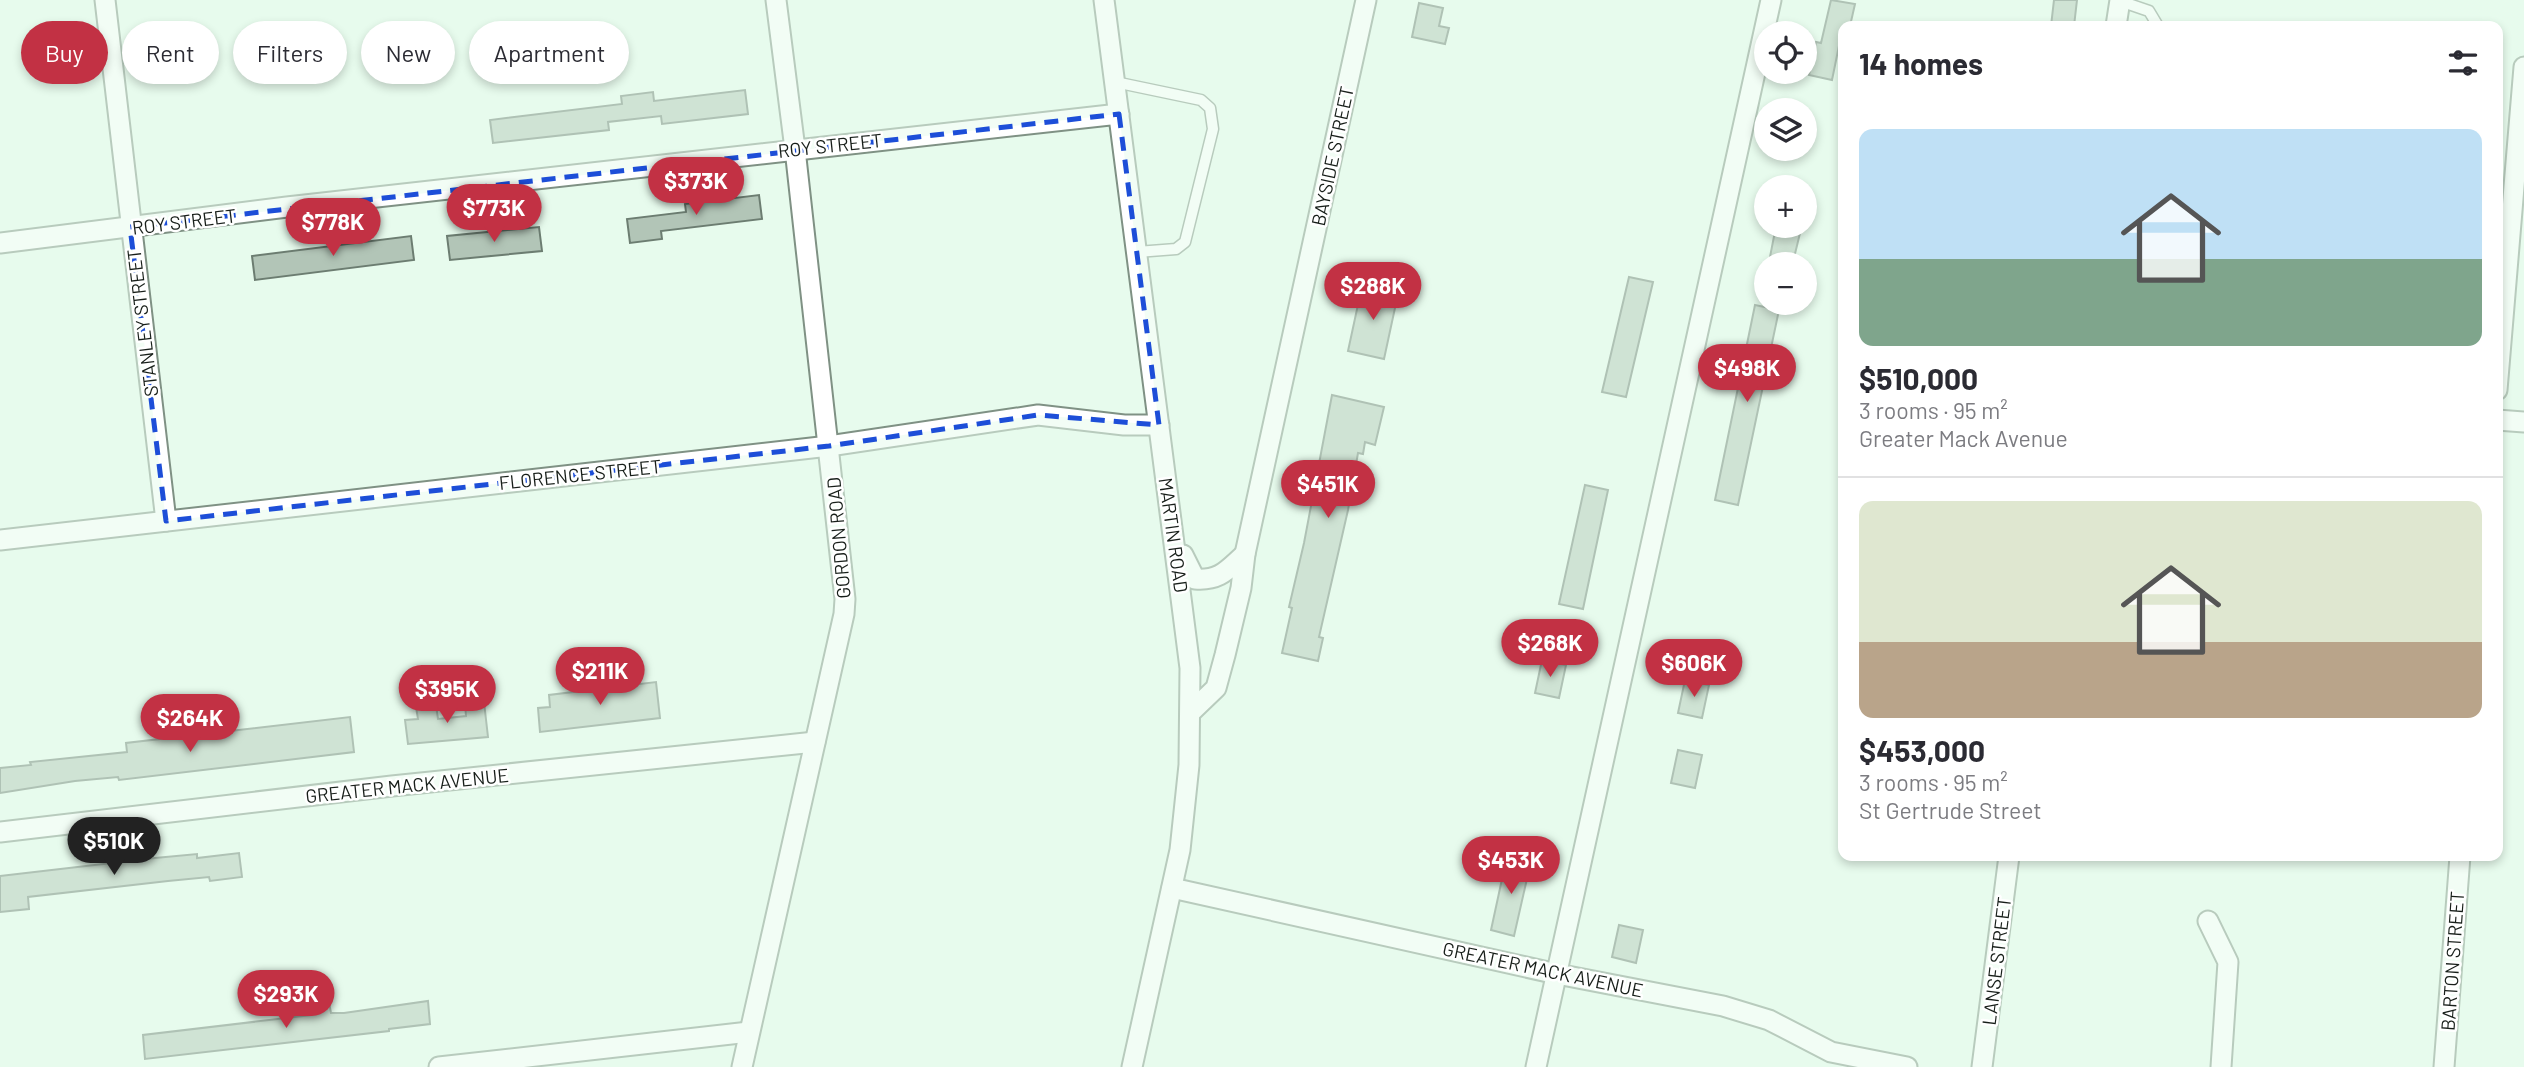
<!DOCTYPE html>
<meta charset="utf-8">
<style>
:root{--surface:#fff;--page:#f2f2f3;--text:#2b2b33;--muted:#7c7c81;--line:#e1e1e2;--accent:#c23144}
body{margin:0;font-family:Barlow,sans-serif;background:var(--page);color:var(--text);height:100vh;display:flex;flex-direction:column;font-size:26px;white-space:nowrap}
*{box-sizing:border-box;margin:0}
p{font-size:23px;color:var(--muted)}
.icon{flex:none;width:38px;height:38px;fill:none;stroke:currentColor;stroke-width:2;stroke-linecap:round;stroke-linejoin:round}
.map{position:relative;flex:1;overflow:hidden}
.side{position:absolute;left:1838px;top:21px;width:665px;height:840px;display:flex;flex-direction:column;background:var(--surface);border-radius:14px;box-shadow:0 4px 10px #0003}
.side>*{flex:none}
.hud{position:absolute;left:21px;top:21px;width:665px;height:63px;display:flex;gap:14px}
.buttons{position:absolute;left:1754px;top:21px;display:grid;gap:14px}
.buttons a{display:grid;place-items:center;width:63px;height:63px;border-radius:50%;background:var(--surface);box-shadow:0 4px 10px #0003;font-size:35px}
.price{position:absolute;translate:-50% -60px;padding:0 16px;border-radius:24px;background:var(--accent);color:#fff;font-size:23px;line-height:46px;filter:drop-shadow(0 2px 4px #0008)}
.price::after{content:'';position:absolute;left:50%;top:42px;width:21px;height:16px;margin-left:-10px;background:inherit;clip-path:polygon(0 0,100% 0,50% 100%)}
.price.on{background:#222;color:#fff}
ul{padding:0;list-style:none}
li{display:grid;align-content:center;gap:14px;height:371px;padding:0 21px}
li+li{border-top:2px solid var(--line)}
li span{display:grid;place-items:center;height:217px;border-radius:14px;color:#555}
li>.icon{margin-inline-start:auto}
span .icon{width:126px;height:126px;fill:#fffc;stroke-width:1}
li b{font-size:30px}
h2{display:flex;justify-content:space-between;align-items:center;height:84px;padding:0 21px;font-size:30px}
.chip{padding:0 24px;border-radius:32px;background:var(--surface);box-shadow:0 4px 10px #0003;font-size:24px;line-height:63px}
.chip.on{background:var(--accent);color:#fff}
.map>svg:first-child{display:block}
.building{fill:#b2c5b7;stroke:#6c7d71;stroke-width:2}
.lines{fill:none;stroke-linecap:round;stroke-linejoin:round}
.service-casing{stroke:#7f9184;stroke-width:13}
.minor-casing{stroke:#7f9184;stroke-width:23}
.service{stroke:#fff;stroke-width:10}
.minor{stroke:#fff;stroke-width:19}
.marked{fill:none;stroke:#1d4ed8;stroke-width:5;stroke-dasharray:14 9;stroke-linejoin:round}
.labels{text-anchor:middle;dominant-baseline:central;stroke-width:5;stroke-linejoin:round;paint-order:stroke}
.street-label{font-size:19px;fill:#171e19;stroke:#fff}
</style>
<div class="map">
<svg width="2524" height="1067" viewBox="0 0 2524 1067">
<rect width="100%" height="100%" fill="#e7fbed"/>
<g class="building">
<path d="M1831,0L1855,4L1850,26H1843L1832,80L1809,75L1816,42L1821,43Z"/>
<path d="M2054,0H2077L2074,26H2051Z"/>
<path d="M1419,3L1443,8L1439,26L1449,28L1445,44L1412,37Z"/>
<path d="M745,90L748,114L662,124L661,116L608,122L609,130L493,143L490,120L622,104L621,96L653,92L654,101Z"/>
<path d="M759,195L762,219L661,231L662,239L630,243L627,219L686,212L685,204Z"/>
<path d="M1776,226L1801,229L1793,262L1770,257Z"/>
<path d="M539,227L542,251L450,260L447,236Z"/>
<path d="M411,236L414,260L255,280L252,256Z"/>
<path d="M1629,277L1653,282L1626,397L1602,392Z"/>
<path d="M1362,286L1398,294L1384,359L1348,351Z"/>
<path d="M1755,305L1779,310L1738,505L1715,500Z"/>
<path d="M1332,395L1384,407L1375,445L1365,442L1363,454L1358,453L1348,510L1319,637L1323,638L1318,661L1282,653L1292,608L1289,607L1304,543Z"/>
<path d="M1585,485L1608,490L1583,609L1559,604Z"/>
<path d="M1542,660L1566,665L1559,698L1535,693Z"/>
<path d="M1685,680L1709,685L1702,718L1678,713Z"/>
<path d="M656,682L660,718L540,732L538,708L550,707L549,695Z"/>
<path d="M484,702L488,737L408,744L405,720L418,719L416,707L436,705L438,719L466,716L465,704Z"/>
<path d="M350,717L354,752L119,780L118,777L75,781L0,793V768L31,765L30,762L127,752L126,743Z"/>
<path d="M1678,750L1702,755L1695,788L1671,783Z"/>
<path d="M239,853L242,877L210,881L209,877L168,881L28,897L29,909L0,912V876L155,858L197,854V858Z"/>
<path d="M1507,856L1531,861L1514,936L1491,930Z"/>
<path d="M1619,925L1643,930L1636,963L1612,957Z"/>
<path d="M428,1001L430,1024L389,1029V1031L145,1059L143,1035L312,1015L310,1004L329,1002L331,1013H344Z"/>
</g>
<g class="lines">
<g class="service-casing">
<g id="service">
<path d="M2120,1L2149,11L2158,26"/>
<path d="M1115,82L1201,100L1210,108L1213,129L1185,242L1176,249L1137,252"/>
</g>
</g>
<g class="minor-casing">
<g id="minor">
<path d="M105,0L166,521"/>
<path d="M1104,0L1190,668L1189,765L1180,850L1132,1067"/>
<path d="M2116,26L2120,0"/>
<path d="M0,243L287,207L1119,114"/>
<path d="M2497,390L2524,67"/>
<path d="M2497,420L2524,422"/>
<path d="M0,540L829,446L1038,415L1124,425H1159"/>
<path d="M1183,555L1195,579C1220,581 1227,570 1245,554"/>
<path d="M1191,712L1216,688L1225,655L1241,588L1245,554L1274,421L1366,0"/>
<path d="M0,832L392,786L815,742"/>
<path d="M1172,888L1557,974L1723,1006L1769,1020L1831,1052L1907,1067"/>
<path d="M2208,921L2228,962L2221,1067"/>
<path d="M439,1067L749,1032"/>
<path d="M742,1067L844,614L845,599L795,149L776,0"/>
<path d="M1536,1067L1771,0"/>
<path d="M1982,1067L2009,856"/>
<path d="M2444,1067L2460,856"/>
</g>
</g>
<use href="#service" class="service"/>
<use href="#minor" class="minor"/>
</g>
<path d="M0 0H2524V1067H0ZM1119,114L1159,425L1038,415L829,446L166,521L130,227Z" fill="#e7fbed" fill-opacity=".55" fill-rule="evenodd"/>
<path class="marked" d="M1119,114L1159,425L1038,415L829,446L166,521L130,227Z"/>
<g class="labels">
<g class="street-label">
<text transform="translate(830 145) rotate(-6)">ROY STREET</text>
<text transform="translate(1332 156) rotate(-78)">BAYSIDE STREET</text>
<text transform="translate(184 221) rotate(-7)">ROY STREET</text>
<text transform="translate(142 323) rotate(-97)">STANLEY STREET</text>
<text transform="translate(580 474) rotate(-6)">FLORENCE STREET</text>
<text transform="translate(1174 535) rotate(82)">MARTIN ROAD</text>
<text transform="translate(838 538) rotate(-95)">GORDON ROAD</text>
<text transform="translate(407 785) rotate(-6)">GREATER MACK AVENUE</text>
<text transform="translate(1996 961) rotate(-83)">LANSE STREET</text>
<text transform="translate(2452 961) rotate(-86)">BARTON STREET</text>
<text transform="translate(1543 969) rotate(12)">GREATER MACK AVENUE</text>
</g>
</g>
</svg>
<div class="buttons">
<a><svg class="icon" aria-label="locate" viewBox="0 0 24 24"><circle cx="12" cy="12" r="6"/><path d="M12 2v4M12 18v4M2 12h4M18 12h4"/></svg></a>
<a><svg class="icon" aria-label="layers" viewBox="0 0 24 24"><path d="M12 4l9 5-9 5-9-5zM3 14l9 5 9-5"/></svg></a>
<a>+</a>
<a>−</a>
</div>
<b class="price" style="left:696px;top:217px">$373K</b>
<b class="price" style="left:494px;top:244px">$773K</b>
<b class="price" style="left:333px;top:258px">$778K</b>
<b class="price" style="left:1373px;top:322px">$288K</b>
<b class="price" style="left:1747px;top:404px">$498K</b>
<b class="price" style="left:1328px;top:520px">$451K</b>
<b class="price" style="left:1550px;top:679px">$268K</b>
<b class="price" style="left:1694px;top:699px">$606K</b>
<b class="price" style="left:600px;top:707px">$211K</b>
<b class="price" style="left:447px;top:725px">$395K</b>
<b class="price" style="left:190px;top:754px">$264K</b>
<b class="price on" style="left:114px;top:877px">$510K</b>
<b class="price" style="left:1511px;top:896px">$453K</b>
<b class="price" style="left:286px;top:1030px">$293K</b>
<div class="hud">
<a class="chip on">Buy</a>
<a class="chip">Rent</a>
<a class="chip">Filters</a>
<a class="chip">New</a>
<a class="chip">Apartment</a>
</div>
<section class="side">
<h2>14 homes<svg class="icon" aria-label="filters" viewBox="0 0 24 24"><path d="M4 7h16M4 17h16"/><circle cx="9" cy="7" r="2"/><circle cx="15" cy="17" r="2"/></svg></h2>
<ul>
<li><span style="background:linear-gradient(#bfe0f5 60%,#7fa58c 0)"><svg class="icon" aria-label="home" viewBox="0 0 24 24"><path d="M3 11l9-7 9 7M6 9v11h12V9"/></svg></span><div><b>$510,000</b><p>3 rooms · 95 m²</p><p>Greater Mack Avenue</p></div></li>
<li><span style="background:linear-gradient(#dfe7d0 65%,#b9a48a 0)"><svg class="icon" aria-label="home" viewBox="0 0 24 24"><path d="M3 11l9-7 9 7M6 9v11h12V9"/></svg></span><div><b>$453,000</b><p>3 rooms · 95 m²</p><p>St Gertrude Street</p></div></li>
</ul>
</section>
</div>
